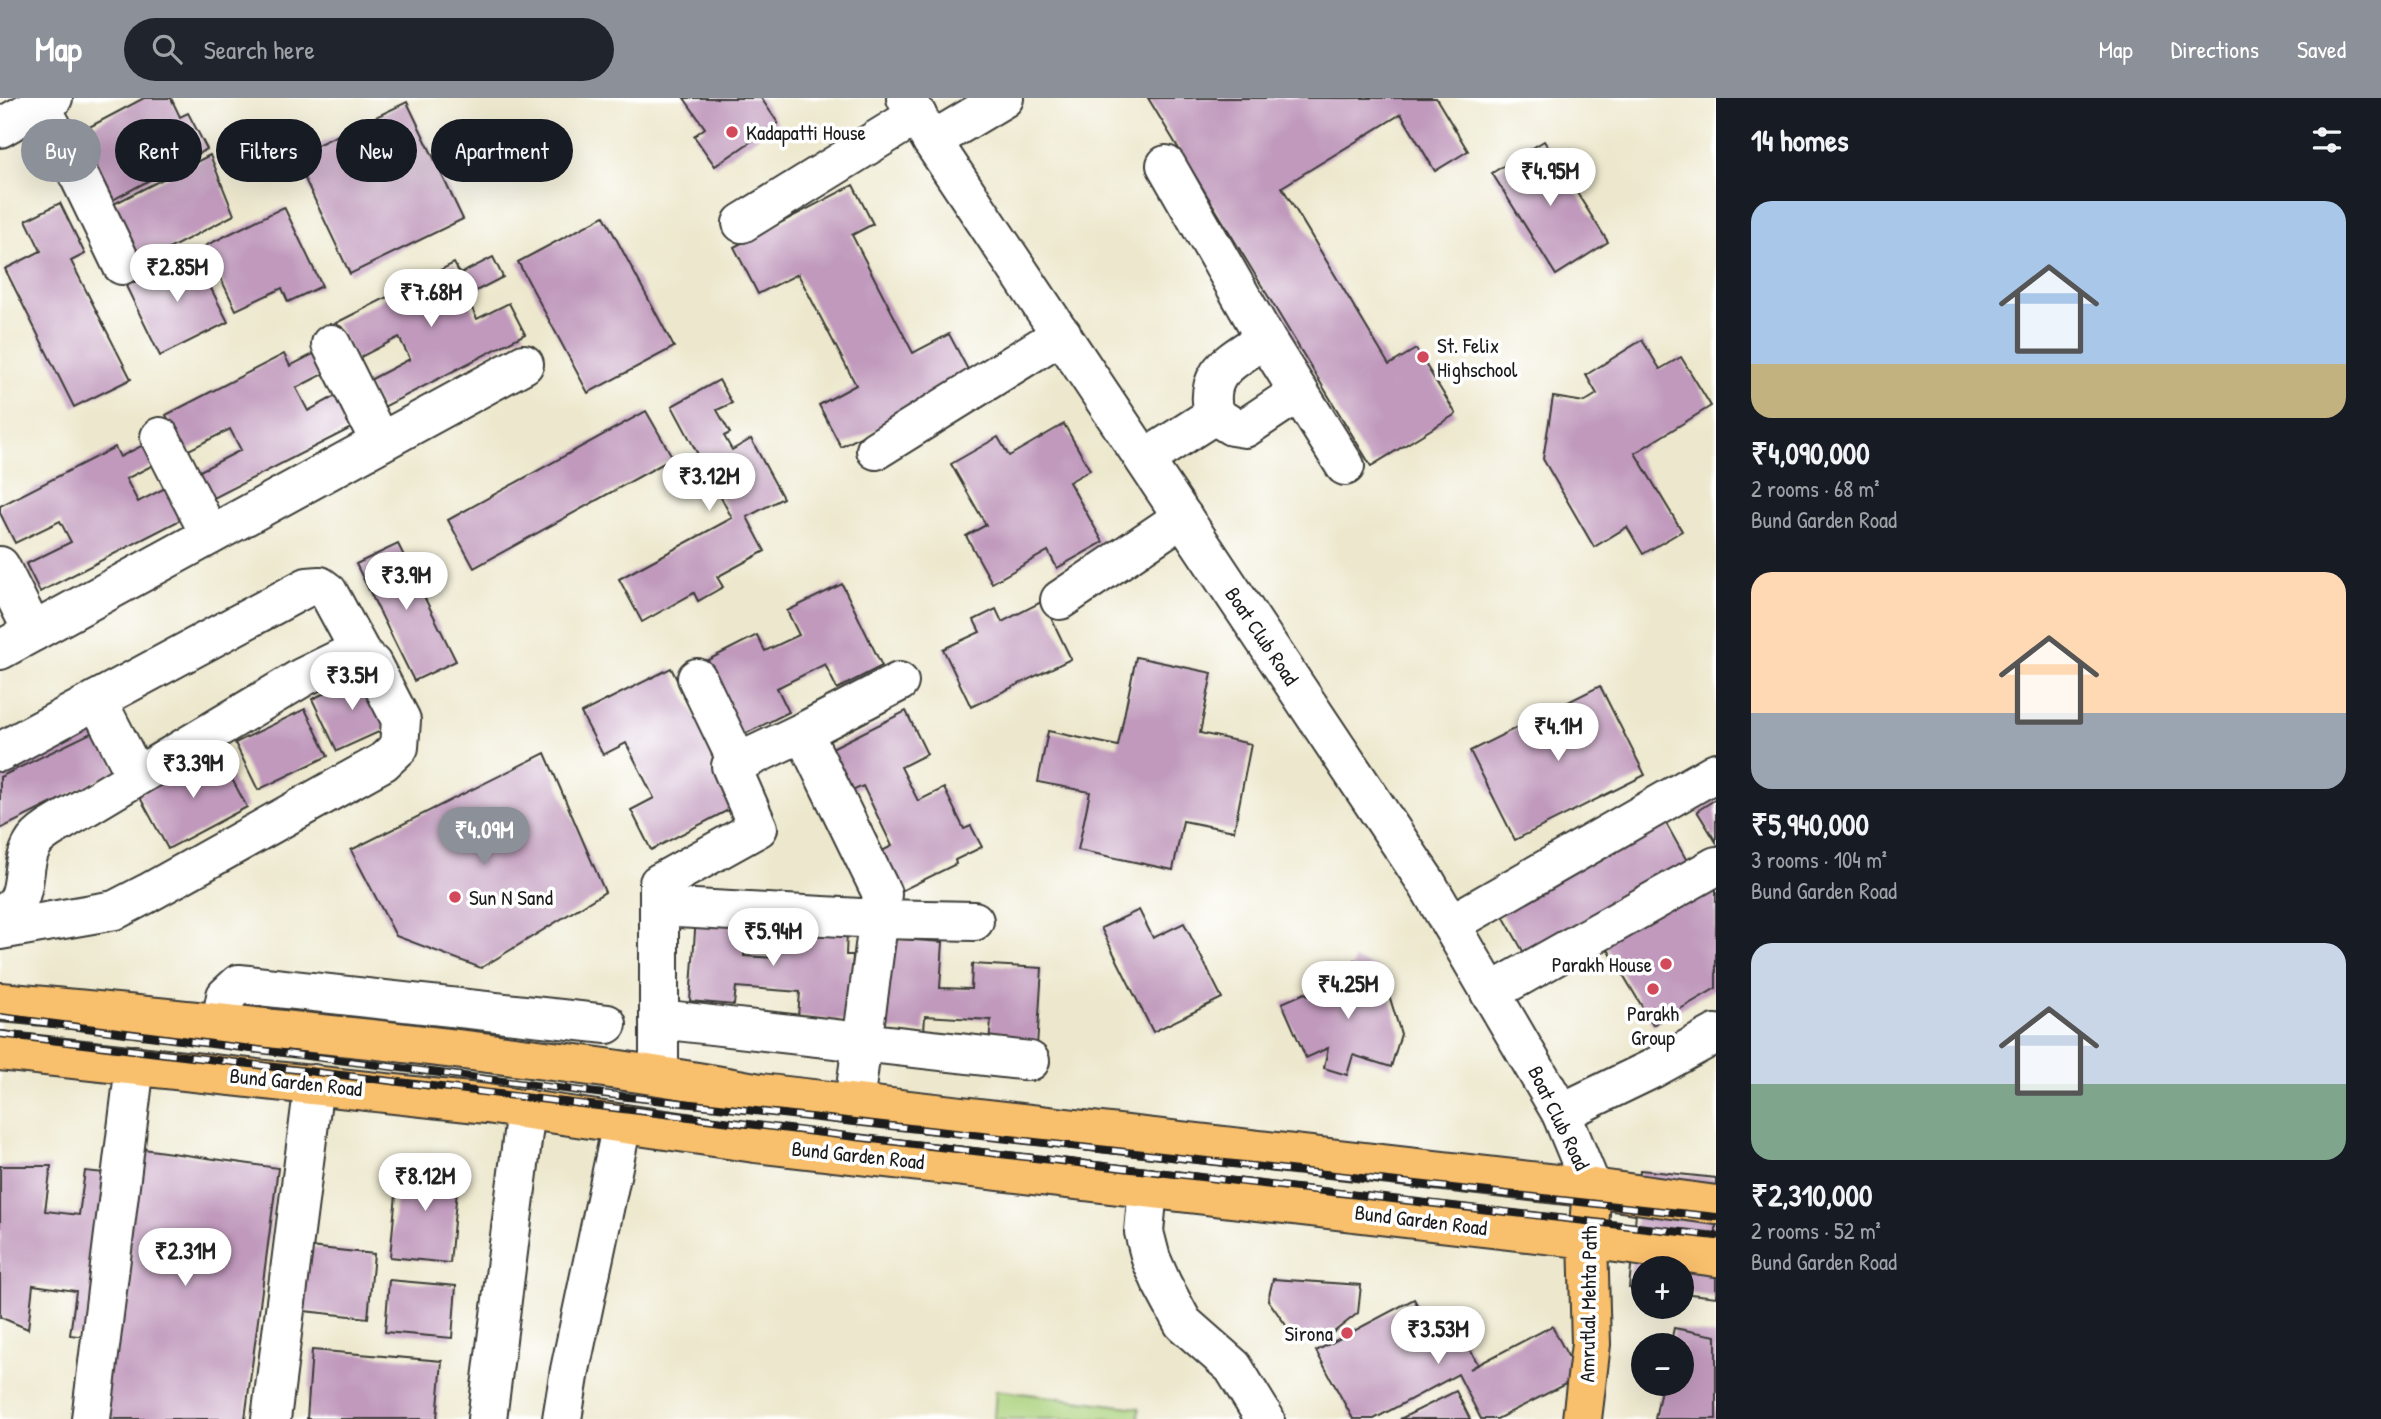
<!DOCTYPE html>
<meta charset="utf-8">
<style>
:root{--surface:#171b24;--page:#20242c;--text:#f1f3f6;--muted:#9ea1a6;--accent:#8c9099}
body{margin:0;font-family:"Patrick Hand",sans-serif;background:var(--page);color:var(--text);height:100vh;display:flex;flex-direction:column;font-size:26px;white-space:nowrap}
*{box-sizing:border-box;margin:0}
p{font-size:23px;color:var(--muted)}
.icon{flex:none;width:38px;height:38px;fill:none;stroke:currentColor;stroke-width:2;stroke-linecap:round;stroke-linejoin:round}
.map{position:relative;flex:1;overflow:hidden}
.details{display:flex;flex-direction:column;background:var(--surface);width:665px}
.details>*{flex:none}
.top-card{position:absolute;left:21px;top:21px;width:665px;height:63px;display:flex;gap:14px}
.controls{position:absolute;left:1631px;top:1158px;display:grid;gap:14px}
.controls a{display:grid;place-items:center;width:63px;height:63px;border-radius:50%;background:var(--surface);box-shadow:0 7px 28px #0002;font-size:35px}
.price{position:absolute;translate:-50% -60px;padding:0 16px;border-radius:24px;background:#fff;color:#222;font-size:23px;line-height:46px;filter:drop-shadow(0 2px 4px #0008)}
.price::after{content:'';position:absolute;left:50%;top:42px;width:21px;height:16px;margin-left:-10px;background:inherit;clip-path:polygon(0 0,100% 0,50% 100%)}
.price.selected{background:var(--accent);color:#fff}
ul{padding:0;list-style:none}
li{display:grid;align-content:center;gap:14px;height:371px;padding:0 35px}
li span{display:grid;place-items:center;height:217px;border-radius:21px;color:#555}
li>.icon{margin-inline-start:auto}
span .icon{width:126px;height:126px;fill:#fffc;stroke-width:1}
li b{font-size:30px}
h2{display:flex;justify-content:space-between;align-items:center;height:84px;padding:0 35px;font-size:30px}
.pill{padding:0 24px;border-radius:32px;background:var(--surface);box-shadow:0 7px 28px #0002;font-size:24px;line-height:63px}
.pill.selected{background:var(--accent);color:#fff}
header{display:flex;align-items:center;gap:42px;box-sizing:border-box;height:98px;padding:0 35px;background:var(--accent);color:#fff}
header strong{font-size:33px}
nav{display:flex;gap:38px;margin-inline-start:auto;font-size:24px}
.search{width:490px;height:63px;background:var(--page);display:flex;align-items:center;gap:18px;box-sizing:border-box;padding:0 24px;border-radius:38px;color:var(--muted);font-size:26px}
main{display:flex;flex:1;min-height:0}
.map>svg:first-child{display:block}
.green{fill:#aad17b;stroke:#63764c;stroke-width:2}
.building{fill:#c099bc}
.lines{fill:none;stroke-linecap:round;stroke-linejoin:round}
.minor-casing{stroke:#3b3b37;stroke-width:42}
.major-casing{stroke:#3b3b37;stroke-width:42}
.highway-casing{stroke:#3b3b37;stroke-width:42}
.minor{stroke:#fff;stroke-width:38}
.major{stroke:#f8bf6c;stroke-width:38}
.highway{stroke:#f8bf6c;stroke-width:38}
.rail-casing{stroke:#1c1c1c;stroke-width:8}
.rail{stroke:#fff;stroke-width:5;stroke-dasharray:16;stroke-linecap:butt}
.poi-dot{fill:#d1495b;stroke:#fff;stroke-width:2.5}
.labels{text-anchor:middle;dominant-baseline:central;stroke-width:7;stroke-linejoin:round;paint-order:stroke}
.poi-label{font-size:21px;fill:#1c1c1c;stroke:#fff;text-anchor:start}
.street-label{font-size:21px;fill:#1c1c1c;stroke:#fff}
</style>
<header>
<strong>Map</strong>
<div class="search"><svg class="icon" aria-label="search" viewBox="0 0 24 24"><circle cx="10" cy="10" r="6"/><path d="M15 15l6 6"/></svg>Search here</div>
<nav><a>Map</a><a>Directions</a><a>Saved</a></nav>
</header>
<main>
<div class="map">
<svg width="1716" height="1321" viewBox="0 0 1716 1321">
<rect width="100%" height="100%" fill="#fff"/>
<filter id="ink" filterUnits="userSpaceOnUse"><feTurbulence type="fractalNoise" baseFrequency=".0143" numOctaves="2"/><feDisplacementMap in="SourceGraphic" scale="14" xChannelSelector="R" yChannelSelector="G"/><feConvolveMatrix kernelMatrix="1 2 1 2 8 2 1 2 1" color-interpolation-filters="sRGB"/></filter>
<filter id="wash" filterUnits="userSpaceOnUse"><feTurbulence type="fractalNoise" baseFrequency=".00686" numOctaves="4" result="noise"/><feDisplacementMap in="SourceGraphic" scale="28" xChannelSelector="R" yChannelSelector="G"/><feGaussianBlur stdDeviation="1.57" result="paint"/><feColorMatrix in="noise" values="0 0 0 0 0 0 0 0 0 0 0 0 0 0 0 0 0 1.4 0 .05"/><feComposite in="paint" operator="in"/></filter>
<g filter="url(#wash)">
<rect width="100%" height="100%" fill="#ede8cd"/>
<path class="green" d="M996,1292L1139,1310L1138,1321H994Z"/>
<g id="blocks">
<g class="building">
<path d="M144,0H171L180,19L188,15L207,51L113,102L78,35Z"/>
<path d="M684,0H761L778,25L715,68L694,38L705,30Z"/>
<path d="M1148,0H1436L1468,53L1435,73L1401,16L1282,89L1389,267L1416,251L1456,316L1371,368Z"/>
<path d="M407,4L463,121L350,176L294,58Z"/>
<path d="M1544,43L1608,144L1556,177L1492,75Z"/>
<path d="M210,57L234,117L132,170L102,112Z"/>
<path d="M853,87L873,126L852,137L913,255L949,236L973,281L841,349L819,307L856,287L798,176L758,196L734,149Z"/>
<path d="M60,105L85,156L71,163L131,281L74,309L5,171L41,153L26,122Z"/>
<path d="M284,109L322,188L288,204L282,190L236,212L205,148Z"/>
<path d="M604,118L674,249L588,295L518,164Z"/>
<path d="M193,155L228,224L160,258L126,188Z"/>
<path d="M493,159L503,179L466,198L477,221L509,205L525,236L380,311L366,284L410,261L399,239L355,262L336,225L454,165L460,176Z"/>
<path d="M1642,242L1660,271L1681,259L1711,308L1635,355L1682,433L1643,456L1627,429L1594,449L1543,361L1553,299L1584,304L1597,296L1586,277Z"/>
<path d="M323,251L333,271L296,290L308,313L339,296L355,328L210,402L196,375L241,352L230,331L185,354L166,317L284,256L290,268Z"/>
<path d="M719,282L732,305L717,312L730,335L724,338L732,352L751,341L783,400L747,419L765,453L717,479L723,489L698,503L694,495L642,524L619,481L732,420L672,308Z"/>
<path d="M646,313L673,360L474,470L448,422Z"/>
<path d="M1064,326L1090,372L1069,384L1103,444L1057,470L1048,453L992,485L966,438L986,427L951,366L998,339L1009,358Z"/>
<path d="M153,342L163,362L126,381L138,404L169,388L186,419L40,494L26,466L71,444L60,423L15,445L0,415V408L115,349L120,359Z"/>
<path d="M398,446L456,563L414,583L356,466Z"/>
<path d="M842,486L882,568L837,591L825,566L777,590L789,614L741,638L704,564L757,537L765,553L799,537L787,513Z"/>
<path d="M1043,503L1071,561L971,609L943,551L980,534L974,522L996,511L1002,524Z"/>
<path d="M1136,559L1212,575L1200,635L1251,646L1234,733L1183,723L1173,772L1078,752L1090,694L1038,684L1048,633L1118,648Z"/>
<path d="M671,570L740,706L651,752L631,712L654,700L626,645L603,657L581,615Z"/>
<path d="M368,575L392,628L337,653L312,601Z"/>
<path d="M1600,588L1645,677L1515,742L1470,653Z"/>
<path d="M305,611L328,658L258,692L235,645Z"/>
<path d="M906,613L927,656L901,669L918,703L944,690L964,731L971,728L982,749L955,762L956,766L897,795L878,755L892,748L863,688L848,695L828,652Z"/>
<path d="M97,632L117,673L0,731V679Z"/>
<path d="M217,653L247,709L168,751L138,696Z"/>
<path d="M545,655L605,794L481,870L396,838L351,752Z"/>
<path d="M1716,701V744L1697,713Z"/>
<path d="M1663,720L1691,770L1528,862L1499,811Z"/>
<path d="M1716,775V890L1653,927L1603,843Z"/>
<path d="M1139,812L1153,840L1184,825L1222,900L1153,934L1101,830Z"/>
<path d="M696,819L747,823L744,858L775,860L777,840L806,842L807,830L847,833L846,857H853L848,923L798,919L800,894L736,889L734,907L690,903Z"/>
<path d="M886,840L943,844L940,890L971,891L972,866L1042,870L1037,949L989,946L991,922L925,918L924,934L880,931Z"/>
<path d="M1354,862L1381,871L1401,936L1391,969L1353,957L1347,977L1324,970L1328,950L1306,960L1282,905L1305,895L1322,904L1328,890L1343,896Z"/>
<path d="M129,1049L278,1070L245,1321H93Z"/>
<path d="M399,1065L459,1071L450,1165L390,1159Z"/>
<path d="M0,1068H51L45,1113L79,1117L85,1073L114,1076L93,1240L70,1237L76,1193L33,1187L28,1231L0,1219Z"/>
<path d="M1640,1072L1716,1080V1199L1682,1195V1171H1643V1191L1629,1190Z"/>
<path d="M301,1148L374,1156L368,1220L295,1212Z"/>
<path d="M1273,1181L1361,1187L1358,1215L1325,1241L1298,1244L1268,1202Z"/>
<path d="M389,1182L456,1188L452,1240L385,1234Z"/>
<path d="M1414,1201L1424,1219L1432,1215L1440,1232L1446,1228L1455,1246L1464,1241L1478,1266L1470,1271L1552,1228L1579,1279L1497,1321H1481L1458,1276L1374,1321H1353L1316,1253Z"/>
<path d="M1674,1230L1716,1238V1321H1655L1662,1286H1682V1248H1670Z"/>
<path d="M312,1252L442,1263L437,1321H307Z"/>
<path d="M1456,1293L1470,1321H1400Z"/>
</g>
</g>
</g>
<g filter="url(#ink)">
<use href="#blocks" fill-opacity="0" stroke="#3b3b37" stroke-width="2"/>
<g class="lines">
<g class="minor-casing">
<g id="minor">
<path d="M906,0L932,43L1426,784L1561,1015L1592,1090"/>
<path d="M40,7L80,80L122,167"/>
<path d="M0,30L53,0"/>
<path d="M932,43L1004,0"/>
<path d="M742,125L917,17"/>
<path d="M1265,240L1345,368"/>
<path d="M331,246L380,344"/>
<path d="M1214,317L1232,328L1245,330L1299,294"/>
<path d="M160,339L210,437"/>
<path d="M876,352L1062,236"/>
<path d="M1145,361L1214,317C1203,272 1234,263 1265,240L1166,67"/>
<path d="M0,468L33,534"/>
<path d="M1060,502L1183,419"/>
<path d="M0,552L524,266"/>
<path d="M697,580L738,665"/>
<path d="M97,602L136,678"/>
<path d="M803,634L899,584"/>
<path d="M0,654L307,489L320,488L328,494L361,555L372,566L401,622L399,649L383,664L148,795L115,812L0,832"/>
<path d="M659,809L879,821L974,823"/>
<path d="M0,817C34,803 17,771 33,746C36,740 43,735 49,731L303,579L348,557L361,555"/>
<path d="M1451,826L1716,674"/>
<path d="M1490,895L1716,768"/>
<path d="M659,921L1030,963"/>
<path d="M221,925L226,898L239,886L607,926"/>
<path d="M659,976V785L758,730L731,668L803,634L882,796L854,1005"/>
<path d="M1561,1015L1652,971L1716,936"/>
<path d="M1148,1090L1144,1134L1151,1161L1162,1186L1183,1225L1233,1269L1265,1321"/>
<path d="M91,1321L135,967"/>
<path d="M271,1321L314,986"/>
<path d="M487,1321L526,1011"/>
<path d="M562,1321L570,1272L622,1026"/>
</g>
</g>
<g class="major-casing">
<path id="major" d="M1582,1321L1591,1246L1588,1141L1592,1090"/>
</g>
<g class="highway-casing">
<g id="highway">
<path d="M0,904C124,915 247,928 370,941C501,956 631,971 760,995L1592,1090L1716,1107"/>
<path d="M0,953L487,1006L755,1045L1588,1141L1716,1159"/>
</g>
</g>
<use href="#minor" class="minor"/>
<use href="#major" class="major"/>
<use href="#highway" class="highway"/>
<g class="rail-casing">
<g id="rail">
<path d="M0,919L628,999L1716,1119"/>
<path d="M0,936L939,1049L1716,1138"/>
</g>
</g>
<use href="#rail" class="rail"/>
</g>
</g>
<g class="poi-dot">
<circle cx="732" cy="34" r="7"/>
<circle cx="1423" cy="259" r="7"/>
<circle cx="455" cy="799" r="7"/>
<circle cx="1666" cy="866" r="7"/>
<circle cx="1653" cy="891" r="7"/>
<circle cx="1347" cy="1235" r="7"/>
</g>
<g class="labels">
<g class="poi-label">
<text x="746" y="34">Kadapatti House</text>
<text x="1437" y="247">St. Felix<tspan x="1437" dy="24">Highschool</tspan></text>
<text x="469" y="799">Sun N Sand</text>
<text x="1652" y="866" text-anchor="end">Parakh House</text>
<text x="1653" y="915" text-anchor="middle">Parakh<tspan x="1653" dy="24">Group</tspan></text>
<text x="1333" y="1235" text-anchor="end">Sirona</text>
</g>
<g class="street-label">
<text transform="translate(1262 538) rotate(56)">Boat Club Road</text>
<text transform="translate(296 984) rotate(6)">Bund Garden Road</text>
<text transform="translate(1559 1020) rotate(64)">Boat Club Road</text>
<text transform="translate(858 1057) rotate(6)">Bund Garden Road</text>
<text transform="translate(1421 1122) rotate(7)">Bund Garden Road</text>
<text transform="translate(1588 1206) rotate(-89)">Amrutlal Mehta Path</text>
</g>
</g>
</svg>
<div class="controls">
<a>+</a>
<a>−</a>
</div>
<b class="price" style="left:1550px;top:110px">₹4.95M</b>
<b class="price" style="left:177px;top:206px">₹2.85M</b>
<b class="price" style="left:431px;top:231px">₹7.68M</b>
<b class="price" style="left:709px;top:415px">₹3.12M</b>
<b class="price" style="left:406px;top:514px">₹3.9M</b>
<b class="price" style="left:352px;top:614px">₹3.5M</b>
<b class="price" style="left:1558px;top:665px">₹4.1M</b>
<b class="price" style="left:193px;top:702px">₹3.39M</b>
<b class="price selected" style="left:484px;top:769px">₹4.09M</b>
<b class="price" style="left:773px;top:870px">₹5.94M</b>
<b class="price" style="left:1348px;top:923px">₹4.25M</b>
<b class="price" style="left:425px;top:1115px">₹8.12M</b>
<b class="price" style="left:185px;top:1190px">₹2.31M</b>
<b class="price" style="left:1438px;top:1268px">₹3.53M</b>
<div class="top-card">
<a class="pill selected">Buy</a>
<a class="pill">Rent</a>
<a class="pill">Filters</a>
<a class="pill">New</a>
<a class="pill">Apartment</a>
</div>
</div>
<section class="details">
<h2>14 homes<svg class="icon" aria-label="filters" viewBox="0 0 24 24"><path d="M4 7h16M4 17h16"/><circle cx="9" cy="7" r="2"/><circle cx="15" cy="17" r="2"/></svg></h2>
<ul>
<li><span style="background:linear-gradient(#a9c7e8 75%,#c2b280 0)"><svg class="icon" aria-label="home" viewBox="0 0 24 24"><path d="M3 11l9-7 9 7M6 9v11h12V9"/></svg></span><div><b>₹4,090,000</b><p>2 rooms · 68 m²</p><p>Bund Garden Road</p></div></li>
<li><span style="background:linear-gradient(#ffd9b3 65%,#9aa5b1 0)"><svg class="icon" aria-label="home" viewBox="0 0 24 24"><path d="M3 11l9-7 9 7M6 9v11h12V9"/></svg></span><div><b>₹5,940,000</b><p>3 rooms · 104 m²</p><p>Bund Garden Road</p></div></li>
<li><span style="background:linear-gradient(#c9d6e8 65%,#7fa58c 0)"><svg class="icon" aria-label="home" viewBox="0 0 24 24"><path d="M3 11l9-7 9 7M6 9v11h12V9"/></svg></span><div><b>₹2,310,000</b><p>2 rooms · 52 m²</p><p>Bund Garden Road</p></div></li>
</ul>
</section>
</main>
